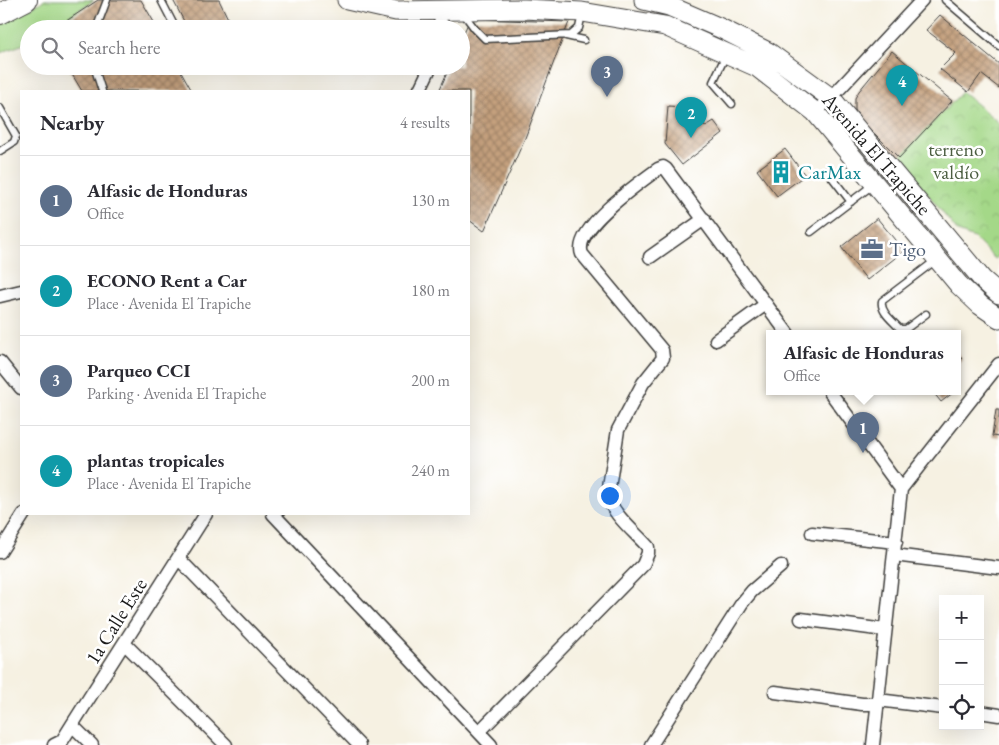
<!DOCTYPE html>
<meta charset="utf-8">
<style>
:root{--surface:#fff;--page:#f7f7f7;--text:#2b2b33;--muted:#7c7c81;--line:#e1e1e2;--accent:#b5179e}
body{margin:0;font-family:"EB Garamond",serif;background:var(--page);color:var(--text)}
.controls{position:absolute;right:15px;bottom:15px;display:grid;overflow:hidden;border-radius:0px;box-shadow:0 5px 20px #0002}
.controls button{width:45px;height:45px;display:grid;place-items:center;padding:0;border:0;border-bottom:1px solid var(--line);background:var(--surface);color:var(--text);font:25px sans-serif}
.you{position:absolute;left:609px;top:495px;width:18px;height:18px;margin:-12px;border:4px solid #fff;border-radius:50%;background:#1a73e8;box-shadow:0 0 0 8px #1a73e833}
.badge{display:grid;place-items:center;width:32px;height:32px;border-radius:50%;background:var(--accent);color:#fff;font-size:16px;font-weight:700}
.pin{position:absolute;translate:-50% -41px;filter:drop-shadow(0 1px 2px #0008)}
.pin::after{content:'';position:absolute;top:26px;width:18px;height:15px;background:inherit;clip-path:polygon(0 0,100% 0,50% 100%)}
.popup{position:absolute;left:766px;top:330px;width:195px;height:65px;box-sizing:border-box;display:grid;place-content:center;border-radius:0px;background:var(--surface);filter:drop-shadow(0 1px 4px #0005);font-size:16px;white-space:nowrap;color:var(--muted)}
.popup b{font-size:19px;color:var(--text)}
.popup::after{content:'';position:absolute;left:50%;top:100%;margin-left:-10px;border:10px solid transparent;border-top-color:var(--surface)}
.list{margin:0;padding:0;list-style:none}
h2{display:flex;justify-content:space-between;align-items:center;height:65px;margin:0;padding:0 20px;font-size:21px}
h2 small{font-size:16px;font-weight:400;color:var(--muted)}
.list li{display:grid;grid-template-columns:32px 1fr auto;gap:15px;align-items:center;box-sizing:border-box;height:90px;padding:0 20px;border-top:1px solid var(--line)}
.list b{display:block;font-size:19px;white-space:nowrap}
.list p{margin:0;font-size:16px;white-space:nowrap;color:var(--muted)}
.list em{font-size:16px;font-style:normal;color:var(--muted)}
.icon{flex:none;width:28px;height:28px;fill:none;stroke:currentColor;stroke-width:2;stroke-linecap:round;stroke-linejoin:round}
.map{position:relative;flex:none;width:999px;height:745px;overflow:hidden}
.search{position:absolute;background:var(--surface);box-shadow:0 5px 20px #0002;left:20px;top:20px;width:450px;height:55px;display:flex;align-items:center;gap:12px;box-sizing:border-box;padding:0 18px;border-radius:28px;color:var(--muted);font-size:19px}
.panel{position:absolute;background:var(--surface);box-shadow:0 5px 20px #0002;left:20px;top:90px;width:450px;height:425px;border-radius:0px}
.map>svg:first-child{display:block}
</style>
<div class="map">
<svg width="999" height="745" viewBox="0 0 999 745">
<defs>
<pattern id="park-crowns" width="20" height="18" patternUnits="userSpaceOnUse" patternTransform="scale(1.25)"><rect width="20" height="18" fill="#a4d888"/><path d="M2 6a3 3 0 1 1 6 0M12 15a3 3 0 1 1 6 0" fill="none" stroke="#8db975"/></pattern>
<pattern id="building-cross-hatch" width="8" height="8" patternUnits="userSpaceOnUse" patternTransform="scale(1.25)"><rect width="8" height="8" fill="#c4a07e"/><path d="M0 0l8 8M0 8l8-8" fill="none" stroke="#9e8266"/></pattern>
</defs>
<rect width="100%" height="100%" fill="#fff"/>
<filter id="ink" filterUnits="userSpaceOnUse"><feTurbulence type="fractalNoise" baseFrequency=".02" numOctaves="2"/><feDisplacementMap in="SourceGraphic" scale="10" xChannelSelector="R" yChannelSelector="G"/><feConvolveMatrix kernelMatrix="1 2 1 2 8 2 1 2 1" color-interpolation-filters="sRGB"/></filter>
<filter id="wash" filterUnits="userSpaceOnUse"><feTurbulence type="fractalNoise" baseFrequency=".0096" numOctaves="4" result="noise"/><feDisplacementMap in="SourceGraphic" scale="20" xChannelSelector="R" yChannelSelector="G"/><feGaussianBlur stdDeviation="1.12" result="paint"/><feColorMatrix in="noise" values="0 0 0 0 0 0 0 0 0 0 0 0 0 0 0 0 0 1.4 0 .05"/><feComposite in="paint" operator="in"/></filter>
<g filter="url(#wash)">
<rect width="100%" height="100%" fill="#f6f1e2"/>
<path fill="#a4d888" stroke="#607a52" d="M45 0H94L51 29H29V42L0 53V24Z"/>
<path fill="url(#park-crowns)" stroke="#607a52" d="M962 92 999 123V256L995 259 974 238 958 232 899 158Z"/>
<g id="blocks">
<path fill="url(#building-cross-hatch)" d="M98 0H141L158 29H54Z
M173 0H219L233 29H188Z
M940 15 999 64V88L981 74 968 92 940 69 956 53 926 30Z
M470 19 569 22 525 138 484 231 469 220V91H439L450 66H461V39Z
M892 51 952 101 899 158 862 121 855 110V98L859 91Z
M67 66H178L192 91H82Z
M668 106 683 107V115L706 126 714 121 723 133 682 165 665 144Z
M785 149 805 175 777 196 757 170Z
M877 218 904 251 867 280 841 247Z
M957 352 962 359 957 364Z
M933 392H954L941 402Z
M996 410H999V437L992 436Z"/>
</g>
</g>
<g filter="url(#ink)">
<use href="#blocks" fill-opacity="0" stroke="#3d3c3a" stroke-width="1"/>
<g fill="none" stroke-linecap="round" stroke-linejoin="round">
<defs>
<path id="lane" d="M161 0 176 29
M945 0 999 46
M463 13 475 29 485 39 571 35 579 28 582 14
M96 29 107 0
M566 36 584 40
M726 55 713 82 732 104
M94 66 102 91
M0 108 16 136 14 142 0 151
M827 171 851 202
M811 232 874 184
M926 314 906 329H900C893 321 880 312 882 301L936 260"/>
<path id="street" d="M440 10 441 29
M419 91 431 66
M815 112 831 98 922 0
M650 257 704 219
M0 296 21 291
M716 340 766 304
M0 362 21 388
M830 392 901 489
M273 514 491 745
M812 533 896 542
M0 552 24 514
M894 555 999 568
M178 558 359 745
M801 619 885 630
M124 643 226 745
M775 692 862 704H877
M878 700 943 708
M980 712 999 715
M72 725 92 745
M479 732 643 565 648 553V547C636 533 610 513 608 494L618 430 643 383 663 358 662 350 582 254C572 230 640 182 658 169L663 167 666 169 788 334
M54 745 62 741 72 725 206 514
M651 745 742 603 752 591 781 566
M873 745 901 489 999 364"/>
<path id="secondary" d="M347 0 396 11 524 9 582 12 665 26 757 67 815 112 959 285 980 305 999 318
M644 0 669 6 720 28 768 52 831 98 982 279 999 294"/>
<path id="primary" d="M0 14 27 0"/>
</defs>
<use href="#lane" stroke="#3d3c3a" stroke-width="9"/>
<use href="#street" stroke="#3d3c3a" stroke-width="15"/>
<use href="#secondary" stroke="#3d3c3a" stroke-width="21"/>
<use href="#primary" stroke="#3d3c3a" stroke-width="22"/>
<use href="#lane" stroke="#fff" stroke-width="6"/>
<use href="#street" stroke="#fff" stroke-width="12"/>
<use href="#secondary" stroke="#fff" stroke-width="19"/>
<use href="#primary" stroke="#fff" stroke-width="20"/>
</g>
</g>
<defs>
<symbol id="building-bare" viewBox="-9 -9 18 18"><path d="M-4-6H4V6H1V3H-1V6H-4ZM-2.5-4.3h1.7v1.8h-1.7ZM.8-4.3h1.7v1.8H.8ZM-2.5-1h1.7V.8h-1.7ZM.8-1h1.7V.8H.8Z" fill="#0f9aa8" stroke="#fff" stroke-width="2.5" paint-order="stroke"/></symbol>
<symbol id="office-bare" viewBox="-9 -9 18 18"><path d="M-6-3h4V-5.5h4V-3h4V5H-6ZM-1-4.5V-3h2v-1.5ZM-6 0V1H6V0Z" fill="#5c6f8a" stroke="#fff" stroke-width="2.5" paint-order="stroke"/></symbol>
</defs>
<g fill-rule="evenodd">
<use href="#building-bare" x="765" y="156" width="32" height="32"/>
<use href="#office-bare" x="856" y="233" width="32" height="32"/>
</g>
<g text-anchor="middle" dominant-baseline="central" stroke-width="5" stroke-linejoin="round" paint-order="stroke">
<g font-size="20" fill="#4c5e42" stroke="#fff">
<text x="956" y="149">terreno<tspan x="956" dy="23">valdío</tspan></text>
</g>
<g font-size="20" fill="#1c1c1c" stroke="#fff">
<text transform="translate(877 154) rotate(49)">Avenida El Trapiche</text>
<text transform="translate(116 621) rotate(-58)">1a Calle Este</text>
</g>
<g font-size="20" fill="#0d838f" stroke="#fff" text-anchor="start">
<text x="798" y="172">CarMax</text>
</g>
<g font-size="20" fill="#4e5e75" stroke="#fff" text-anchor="start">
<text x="889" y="249">Tigo</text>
</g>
</g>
</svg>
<div class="controls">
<button>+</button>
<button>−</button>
<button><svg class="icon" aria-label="locate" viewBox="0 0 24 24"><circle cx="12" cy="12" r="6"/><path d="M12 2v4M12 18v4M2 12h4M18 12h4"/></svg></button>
</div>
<div class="you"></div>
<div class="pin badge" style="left:863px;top:453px;background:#5c6f8a">1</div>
<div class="popup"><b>Alfasic de Honduras</b>Office</div>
<div class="pin badge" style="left:691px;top:138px;background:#0f9aa8">2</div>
<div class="pin badge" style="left:607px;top:97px;background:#5c6f8a">3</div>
<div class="pin badge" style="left:902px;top:106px;background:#0f9aa8">4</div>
<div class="search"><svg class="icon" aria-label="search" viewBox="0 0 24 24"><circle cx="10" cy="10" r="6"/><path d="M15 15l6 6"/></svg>Search here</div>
<section class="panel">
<h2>Nearby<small>4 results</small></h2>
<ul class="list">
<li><span class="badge" style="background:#5c6f8a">1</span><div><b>Alfasic de Honduras</b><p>Office</p></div><em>130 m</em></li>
<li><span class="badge" style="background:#0f9aa8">2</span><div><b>ECONO Rent a Car</b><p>Place · Avenida El Trapiche</p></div><em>180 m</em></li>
<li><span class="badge" style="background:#5c6f8a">3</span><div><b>Parqueo CCI</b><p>Parking · Avenida El Trapiche</p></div><em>200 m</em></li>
<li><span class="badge" style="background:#0f9aa8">4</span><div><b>plantas tropicales</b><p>Place · Avenida El Trapiche</p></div><em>240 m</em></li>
</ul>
</section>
</div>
